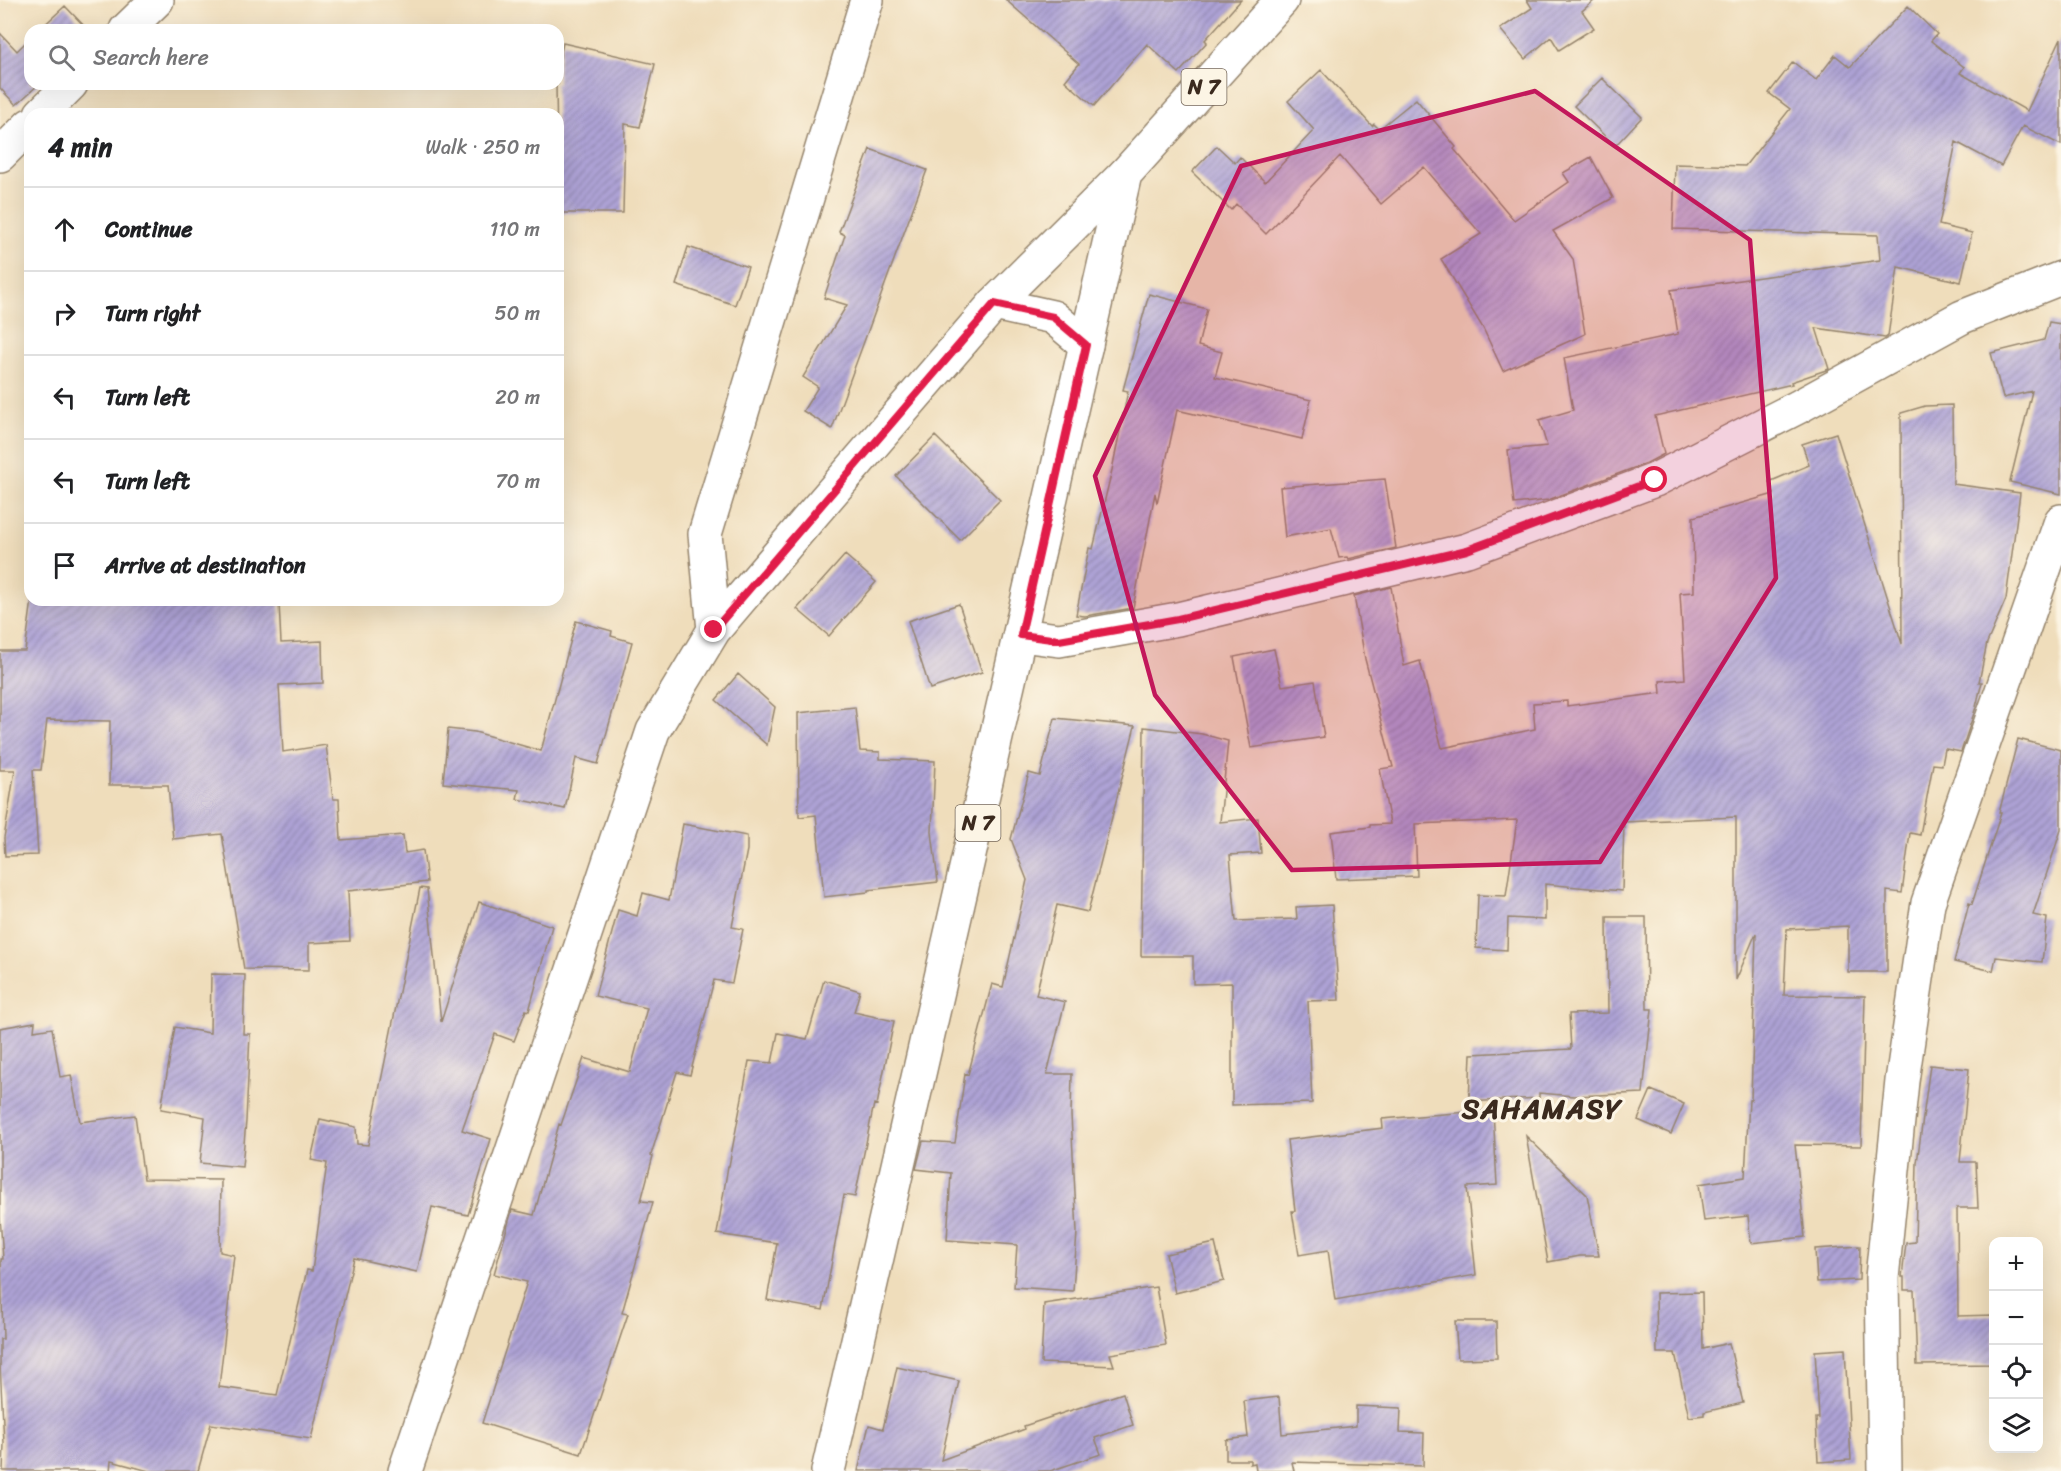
<!DOCTYPE html>
<meta charset="utf-8">
<style>
:root{--surface:#fff;--page:#f2f2f2;--text:#202124;--muted:#757577;--line:#e0e0e0}
body{margin:0;font-family:Sriracha,sans-serif;background:var(--page);color:var(--text)}
.controls{position:absolute;right:18px;bottom:18px;display:grid;overflow:hidden;border-radius:12px;box-shadow:0 6px 24px #0002}
.controls button{width:54px;height:54px;display:grid;place-items:center;padding:0;border:0;border-bottom:2px solid var(--line);background:var(--surface);color:var(--text);font:30px sans-serif}
.stop{position:absolute;width:18px;height:18px;margin:-14px;border:4px solid #e11d48;border-radius:50%;background:#fff}
.stop.end{background:#e11d48;border-color:#fff;box-shadow:0 2px 6px #0008}
.list{margin:0;padding:0;list-style:none}
h2{display:flex;justify-content:space-between;align-items:center;height:78px;margin:0;padding:0 24px;font-size:26px}
h2 small{font-size:20px;font-weight:400;color:var(--muted)}
.list li{display:grid;grid-template-columns:39px 1fr auto;gap:18px;align-items:center;box-sizing:border-box;height:84px;padding:0 24px;border-top:2px solid var(--line)}
.list b{display:block;font-size:22px;white-space:nowrap}
.list em{font-size:20px;font-style:normal;color:var(--muted)}
.icon{flex:none;width:33px;height:33px;fill:none;stroke:currentColor;stroke-width:2;stroke-linecap:round;stroke-linejoin:round}
.map{position:relative;flex:none;width:2061px;height:1471px;overflow:hidden}
.search{position:absolute;background:var(--surface);box-shadow:0 6px 24px #0002;left:24px;top:24px;width:540px;height:66px;display:flex;align-items:center;gap:15px;box-sizing:border-box;padding:0 21px;border-radius:18px;color:var(--muted);font-size:22px}
.panel{position:absolute;background:var(--surface);box-shadow:0 6px 24px #0002;left:24px;top:108px;width:540px;height:498px;border-radius:18px}
.map>svg:first-child{display:block}
</style>
<div class="map">
<svg width="2061" height="1471" viewBox="0 0 2061 1471">
<defs>
<pattern id="building-hatch" width="6" height="6" patternUnits="userSpaceOnUse" patternTransform="scale(1.5)"><rect width="6" height="6" fill="#aea3d6"/><path d="M-1 1l2-2M0 6l6-6M5 7l2-2" fill="none" stroke="#8f85ad"/></pattern>
</defs>
<rect width="100%" height="100%" fill="#fcf5e5"/>
<filter id="ink" filterUnits="userSpaceOnUse"><feTurbulence type="fractalNoise" baseFrequency=".0167" numOctaves="2"/><feDisplacementMap in="SourceGraphic" scale="12" xChannelSelector="R" yChannelSelector="G"/><feConvolveMatrix kernelMatrix="1 2 1 2 8 2 1 2 1" color-interpolation-filters="sRGB"/></filter>
<filter id="wash" filterUnits="userSpaceOnUse"><feTurbulence type="fractalNoise" baseFrequency=".008" numOctaves="4" result="noise"/><feDisplacementMap in="SourceGraphic" scale="24" xChannelSelector="R" yChannelSelector="G"/><feGaussianBlur stdDeviation="1.35" result="paint"/><feColorMatrix in="noise" values="0 0 0 0 0 0 0 0 0 0 0 0 0 0 0 0 0 1.4 0 .05"/><feComposite in="paint" operator="in"/></filter>
<g filter="url(#wash)">
<rect width="100%" height="100%" fill="#efddbb"/>
<g id="blocks">
<path fill="url(#building-hatch)" d="M1006 0H1241L1205 40 1207 42 1179 73 1147 44 1094 106 1065 81 1079 64Z
M1527 0H1595L1582 11 1594 28 1559 50 1551 37 1525 59 1500 29 1532 8Z
M65 6 88 30H39Z
M1908 6 1937 34 1931 41 1964 67 1960 73 2027 111 2061 38V145L2023 126 2001 166 1956 142 1939 225 1972 233 1961 282 1898 267 1888 336 1885 338 1816 328 1829 369 1791 382 1792 384 1655 416 1664 454 1647 463 1548 500 1514 504 1508 450 1547 446 1539 420 1573 410 1564 358 1678 334 1671 290 1880 260 1878 235 1673 229 1675 164 1745 166 1790 109 1769 93 1793 62 1816 80 1835 55 1850 67Z
M0 33 17 51 30 38V84H39L16 105 0 88Z
M563 43 655 64 640 127 625 124 623 213H558L556 84H558V65Z
M1321 70 1372 126 1374 124 1379 129 1416 99 1456 147 1454 149 1514 220 1569 182 1563 173 1591 157 1613 198 1553 231 1573 259 1585 334 1503 371 1483 328 1441 259 1481 234 1424 167 1381 204 1340 156 1266 234 1236 204 1231 210 1192 172 1217 146 1235 163 1240 157 1265 182 1314 130 1288 101Z
M1602 78 1642 117 1615 146 1574 106Z
M870 149 927 170 832 429 803 411 818 387 803 377 847 305 824 298 845 235 839 232Z
M688 247 748 267 735 305 676 285Z
M1149 294 1207 309 1198 346 1222 352 1215 377 1311 400 1302 439 1177 410 1157 503 1155 493 1133 608 1085 616 1076 615 1089 548 1093 549 1112 470 1128 391 1123 390Z
M2049 322 2061 324V494L2010 482 2032 391 2003 398 1991 353 2044 340Z
M1952 405 1953 484 2020 493 2006 599 1987 643 1979 682H1982L1976 707 1961 752 1945 749 1942 765 1933 764 1920 835 1910 833 1902 893 1887 891V972H1848V926L1787 929 1784 995 1865 996 1861 1146 1795 1145 1805 1237 1751 1243 1748 1216 1704 1221 1699 1184 1745 1177 1749 1100H1751L1756 933 1736 980V817L1624 822 1622 891 1545 884V920L1508 918 1507 950 1476 948 1478 895 1506 896 1517 820 1415 824 1417 876 1336 879 1331 832 1370 827V825L1390 824 1380 769 1393 767 1365 659 1354 596 1391 587 1404 666 1420 661 1442 748 1535 729 1533 703 1567 701V706L1661 693 1660 681 1685 679 1680 593 1694 592 1693 517 1774 494 1769 482 1809 465 1802 444 1836 433 1902 644 1901 413 1925 406Z
M935 436 1000 500 960 540 896 476Z
M1385 479 1396 548 1348 559 1347 557 1339 558 1331 528 1285 537 1280 487Z
M845 555 876 582 829 636 797 609Z
M32 600H249L250 605 279 603 281 643 322 641 323 683 279 685 283 752 326 745 333 799H339L341 840 403 835 405 853 423 850 427 882 348 891 350 941 309 943V970L244 969 222 834 173 839 168 785H109L110 721 47 720 41 770H33L38 855 5 856 4 838 15 770H0V651H25Z
M959 604 982 672 930 689 908 621Z
M576 621 612 631 611 636 632 642 598 764 576 758 565 809 517 799 519 790 443 783 448 729 475 732 541 751Z
M1274 649 1282 686 1315 681 1324 737 1251 748 1234 657Z
M738 674 775 707 767 745 716 700Z
M855 707 860 751 880 752V759L935 761 932 832 938 882 868 890V892L824 897 816 815 799 817 798 713Z
M1055 718 1135 726 1088 912 1057 905 1036 995 1065 1002 1047 1074H1072L1071 1115 1077 1232 1073 1291 1014 1287 1017 1245 947 1240 951 1173 916 1169 923 1141 955 1143 965 1074 968 1075 992 984 1003 987 1027 880 1011 839 1029 773 1040 776Z
M1144 727 1202 734 1228 741 1220 822 1258 818 1261 853 1230 855 1236 921 1297 919 1296 907 1332 905 1339 1000 1308 1001 1312 1103 1232 1105V983L1193 984V956H1141Z
M2018 739 2061 750V830L2033 915 2047 918 2042 962 1996 957 1993 971 1954 962 1969 903 1972 904 2001 813H1999Z
M683 824 747 836V850L732 927 743 929 732 983 714 980 690 1075 677 1072 651 1155 653 1156 641 1201 653 1202 622 1313 628 1314 581 1454 482 1423 527 1282 494 1274 512 1210 534 1215 559 1124 561 1125 584 1058 630 1072 647 1008 595 996 618 910 637 916 643 893 669 900Z
M420 888 427 889 441 1022 479 902 552 926 529 1011 526 1010 514 1041 495 1034 462 1130 491 1139 468 1215 432 1207 417 1272 354 1258 311 1439 211 1424 198 1471H149L111 1461 110 1471H3L4 1443 0 1365V1339H3L1 1259H3L0 1217V1028L35 1022 34 1031 52 1028 60 1077 71 1075 80 1122 135 1115 144 1179 221 1180 220 1252 234 1255 219 1387 277 1395 307 1270 312 1271 327 1163 311 1160 320 1119 356 1127 357 1144 368 1145Z
M1607 917H1646L1647 1009H1652L1643 1093 1574 1096 1539 1093V1098L1469 1102 1471 1054 1571 1049 1569 1014 1608 1013Z
M211 974 245 975 243 1034H250L246 1121 242 1167 200 1163 205 1117 161 1109 175 1027 210 1033Z
M824 980 860 991 854 1012 894 1021 877 1105 874 1104 855 1197 844 1195 823 1310 767 1300 777 1243 717 1234 728 1166H729L749 1061 772 1063 778 1033 807 1039Z
M1930 1065 1969 1069 1960 1162H1976L1978 1208H1957L1958 1316 1994 1315V1364L1917 1365 1914 1290H1904V1277H1902L1906 1243 1915 1242 1917 1163Z
M1651 1090 1684 1104 1671 1134 1638 1120Z
M1493 1110 1497 1185 1467 1187 1476 1275 1335 1300 1328 1250 1299 1255 1292 1211H1295L1287 1140 1383 1128 1382 1119Z
M1526 1136 1587 1195 1599 1256H1580L1548 1262Z
M1215 1243 1224 1281 1175 1293 1166 1254Z
M1860 1246 1859 1280 1817 1282 1815 1249Z
M1156 1287 1166 1345 1110 1354 1114 1366 1041 1363 1044 1304Z
M1702 1292 1703 1349 1729 1343 1743 1403 1704 1412V1415L1689 1417 1675 1353H1657L1656 1293Z
M1455 1321H1496L1497 1358 1458 1359Z
M1845 1349 1851 1460 1818 1462 1816 1418H1819L1815 1351Z
M897 1367 959 1381 941 1460 1025 1429 1024 1426 1123 1393 1133 1425 1095 1438 1101 1454 1050 1471H858L869 1425 883 1429Z
M1279 1397 1282 1434 1356 1426V1406L1401 1408 1400 1432 1424 1433 1423 1466 1292 1462 1294 1471H1256L1255 1463 1250 1464V1460H1226V1440L1248 1437 1244 1401Z"/>
</g>
</g>
<g filter="url(#ink)">
<use href="#blocks" fill-opacity="0" stroke="#95846c" stroke-width="1.5"/>
<g fill="none" stroke-linecap="round" stroke-linejoin="round">
<defs>
<path id="minor" d="M126 30 157 0
M41 114 71 84
M0 155 30 125
M1021 635 1059 640 1178 619 1467 550 1655 480 1798 407 1962 317 2061 278
M1885 1471 1882 1278 1902 1081 1928 903 2061 521"/>
<path id="tertiary" d="M994 304 1053 317 1086 345
M714 630 705 534 867 0
M405 1471 653 731 714 630 806 522 994 304 1125 174"/>
<path id="primary" d="M828 1471 1125 174 1282 0"/>
</defs>
<use href="#minor" stroke="#95846c" stroke-width="36"/>
<use href="#tertiary" stroke="#95846c" stroke-width="36"/>
<use href="#primary" stroke="#95846c" stroke-width="36"/>
<use href="#minor" stroke="#fff" stroke-width="33"/>
<use href="#tertiary" stroke="#fff" stroke-width="33"/>
<use href="#primary" stroke="#fff" stroke-width="33"/>
</g>
</g>
<g fill="none" stroke-linecap="round" stroke-linejoin="round" filter="url(#ink)">
<path stroke="#e11d48" stroke-width="8" d="M714 630 994 304 1053 317 1086 345 1021 635 1059 640 1178 619 1467 550 1655 480"/>
</g>
<path fill="#c2185b" fill-opacity="0.2" stroke="#c2185b" stroke-width="4.5" stroke-linejoin="round" d="M1535 91 1750 240 1776 578 1600 862 1292 870 1155 695 1095 476 1241 166Z"/>
<g text-anchor="middle" dominant-baseline="central" stroke-width="6" stroke-linejoin="round" paint-order="stroke">
<g fill="#fcf5e5" stroke="#75675a" stroke-width="1.5">
<rect x="1181.5" y="69" width="45" height="36" rx="4.5"/>
<rect x="955.5" y="805" width="45" height="36" rx="4.5"/>
</g>
<g font-size="21" font-weight="bold" fill="#3b2a1e">
<text x="1204" y="87">N 7</text>
<text x="978" y="823">N 7</text>
</g>
<g font-size="28" font-weight="bold" letter-spacing="1.5" fill="#3b2a1e" stroke="#fcf5e5">
<text x="1542" y="1108">SAHAMASY</text>
</g>
</g>
</svg>
<div class="controls">
<button>+</button>
<button>−</button>
<button><svg class="icon" aria-label="locate" viewBox="0 0 24 24"><circle cx="12" cy="12" r="6"/><path d="M12 2v4M12 18v4M2 12h4M18 12h4"/></svg></button>
<button><svg class="icon" aria-label="layers" viewBox="0 0 24 24"><path d="M12 4l9 5-9 5-9-5zM3 14l9 5 9-5"/></svg></button>
</div>
<div class="stop" style="left:1655px;top:480px"></div>
<div class="stop end" style="left:714px;top:630px"></div>
<div class="search"><svg class="icon" aria-label="search" viewBox="0 0 24 24"><circle cx="10" cy="10" r="6"/><path d="M15 15l6 6"/></svg>Search here</div>
<section class="panel">
<h2>4 min<small>Walk · 250 m</small></h2>
<ul class="list">
<li><svg class="icon" aria-label="ahead" viewBox="0 0 24 24"><path d="M12 20V5M6 11l6-6 6 6"/></svg><div><b>Continue</b></div><em>110 m</em></li>
<li><svg class="icon" aria-label="right" viewBox="0 0 24 24"><path d="M7 20v-9h11M14 6l5 5-5 5"/></svg><div><b>Turn right</b></div><em>50 m</em></li>
<li><svg class="icon" aria-label="left" viewBox="0 0 24 24"><path d="M17 20v-9H6M10 6l-5 5 5 5"/></svg><div><b>Turn left</b></div><em>20 m</em></li>
<li><svg class="icon" aria-label="left" viewBox="0 0 24 24"><path d="M17 20v-9H6M10 6l-5 5 5 5"/></svg><div><b>Turn left</b></div><em>70 m</em></li>
<li><svg class="icon" aria-label="arrive" viewBox="0 0 24 24"><path d="M6 21V4h12l-3 4 3 4H6"/></svg><div><b>Arrive at destination</b></div></li>
</ul>
</section>
</div>
